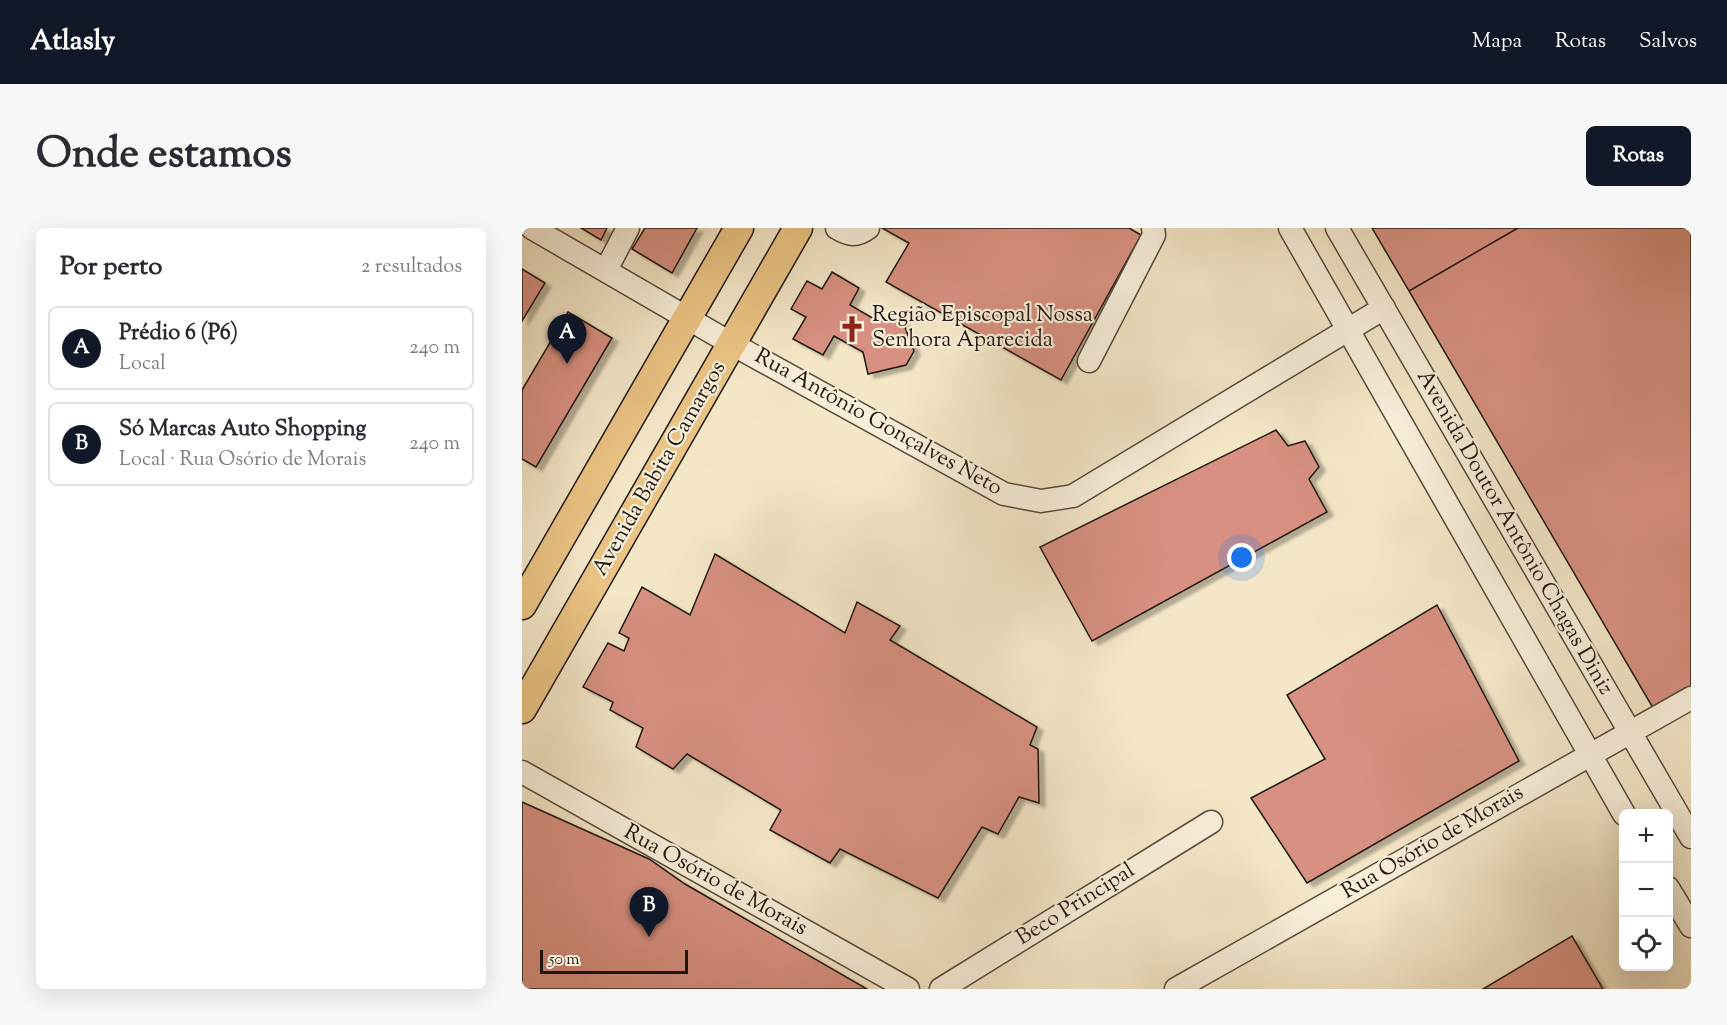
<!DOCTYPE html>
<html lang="pt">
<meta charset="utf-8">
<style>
:root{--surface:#fff;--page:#f7f7f7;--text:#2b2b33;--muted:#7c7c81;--line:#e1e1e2;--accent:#111827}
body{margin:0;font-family:"Sorts Mill Goudy",serif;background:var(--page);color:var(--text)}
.controls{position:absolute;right:18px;bottom:18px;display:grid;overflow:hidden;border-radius:9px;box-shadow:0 6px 24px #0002}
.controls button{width:54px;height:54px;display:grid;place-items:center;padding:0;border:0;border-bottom:2px solid var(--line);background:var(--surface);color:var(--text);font:30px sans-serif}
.scale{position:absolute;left:18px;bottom:15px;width:148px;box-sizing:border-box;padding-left:6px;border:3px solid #21170d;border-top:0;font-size:16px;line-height:21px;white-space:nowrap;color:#21170d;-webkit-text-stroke:4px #f8efdb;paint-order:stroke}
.you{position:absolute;left:720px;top:330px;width:21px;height:21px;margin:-15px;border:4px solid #fff;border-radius:50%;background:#1a73e8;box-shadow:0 0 0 9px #1a73e833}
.badge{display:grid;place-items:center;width:39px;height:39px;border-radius:50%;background:var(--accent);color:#fff;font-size:20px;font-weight:700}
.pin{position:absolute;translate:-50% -50px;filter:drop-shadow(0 2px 3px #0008)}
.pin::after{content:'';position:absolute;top:32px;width:21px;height:18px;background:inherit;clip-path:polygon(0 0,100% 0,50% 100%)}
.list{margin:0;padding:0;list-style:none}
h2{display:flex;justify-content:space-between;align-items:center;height:78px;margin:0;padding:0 24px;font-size:26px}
h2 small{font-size:20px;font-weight:400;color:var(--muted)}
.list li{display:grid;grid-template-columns:39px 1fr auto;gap:18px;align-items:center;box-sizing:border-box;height:84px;margin:0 12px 12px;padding:0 12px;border:2px solid var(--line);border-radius:9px}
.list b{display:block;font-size:22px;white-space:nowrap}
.list p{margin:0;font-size:20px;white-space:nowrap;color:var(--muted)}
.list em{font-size:20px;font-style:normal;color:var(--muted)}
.icon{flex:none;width:33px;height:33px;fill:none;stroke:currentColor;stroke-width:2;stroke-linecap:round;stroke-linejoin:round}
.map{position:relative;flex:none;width:1169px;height:761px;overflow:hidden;border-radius:9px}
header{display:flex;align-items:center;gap:36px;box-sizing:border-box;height:84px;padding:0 30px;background:var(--accent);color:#fff}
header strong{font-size:28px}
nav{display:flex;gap:33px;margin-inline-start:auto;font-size:21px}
.intro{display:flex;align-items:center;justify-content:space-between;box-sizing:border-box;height:144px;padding:0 36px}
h1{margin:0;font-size:42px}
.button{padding:15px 27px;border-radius:9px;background:var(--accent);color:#fff;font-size:21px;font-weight:700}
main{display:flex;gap:36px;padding:0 36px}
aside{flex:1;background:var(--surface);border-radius:9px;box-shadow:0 6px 24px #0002}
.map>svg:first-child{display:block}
</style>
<header>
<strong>Atlasly</strong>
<nav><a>Mapa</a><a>Rotas</a><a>Salvos</a></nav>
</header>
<div class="intro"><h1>Onde estamos</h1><a class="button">Rotas</a></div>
<main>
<aside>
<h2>Por perto<small>2 resultados</small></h2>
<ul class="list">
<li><span class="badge">A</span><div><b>Prédio 6 (P6)</b><p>Local</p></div><em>240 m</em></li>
<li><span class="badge">B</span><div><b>Só Marcas Auto Shopping</b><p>Local · Rua Osório de Morais</p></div><em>240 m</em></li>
</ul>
</aside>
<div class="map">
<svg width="1169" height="761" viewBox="0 0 1169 761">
<defs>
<filter id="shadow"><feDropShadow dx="6" dy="4" stdDeviation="1.5" flood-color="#0004"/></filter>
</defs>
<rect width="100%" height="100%" fill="#f4e7c8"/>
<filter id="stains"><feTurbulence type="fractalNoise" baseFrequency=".00333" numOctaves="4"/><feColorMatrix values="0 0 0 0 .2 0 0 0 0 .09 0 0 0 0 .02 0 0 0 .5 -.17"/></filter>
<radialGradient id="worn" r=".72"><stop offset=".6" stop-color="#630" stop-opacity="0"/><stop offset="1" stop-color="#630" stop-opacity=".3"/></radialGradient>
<path fill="#d79081" stroke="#21170d" stroke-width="1.5" filter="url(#shadow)" d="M59 0H85L79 12Z
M123 0H175L150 45 110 21Z
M360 0H607L619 7 539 152 364 54 387 15Z
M850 0H996L887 63Z
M996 0H1169V459L1131 480 887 63Z
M0 41 23 55 0 93Z
M310 44 337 60 328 77 357 94 378 86 392 123 384 137 346 146 341 124 312 108 301 127 271 111 284 89 269 81 285 53 300 61Z
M46 84 90 110 14 239 0 231V162Z
M754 202 766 218 783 213 797 239 787 251 805 284 570 413 518 319Z
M193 326 323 405 335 374 378 398 368 412 515 499 508 517 516 521 517 575 497 569 476 606 460 599 416 670 318 621 308 635 248 602 259 582 165 526 151 541 114 519 121 500 88 482 91 474 61 459 86 415 102 423 107 410 97 405 120 359 168 387Z
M915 377 997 533 785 655 729 570 803 531 765 467Z
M0 574 127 631 163 656 345 761H0Z
M1050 708 1081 761H961Z"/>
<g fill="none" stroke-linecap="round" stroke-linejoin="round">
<defs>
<path id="minor" d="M10 0 210 116 482 266 519 273 551 268 862 80
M315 0C327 7 334 9 346 0
M768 0 1102 586
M815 0 1169 609
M84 42 106 0
M567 133 632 7 631 0
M0 544 386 761
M1146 660 1169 698
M419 761 689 594
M654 761 1169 470"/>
<path id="major" d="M0 377 217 0
M0 481 276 0"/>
</defs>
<use href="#minor" stroke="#564b3c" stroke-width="25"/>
<use href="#major" stroke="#21170d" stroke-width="31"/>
<use href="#minor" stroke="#f8efdb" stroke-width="22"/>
<use href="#major" stroke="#eac484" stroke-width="28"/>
</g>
<defs>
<symbol id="church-bare" viewBox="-9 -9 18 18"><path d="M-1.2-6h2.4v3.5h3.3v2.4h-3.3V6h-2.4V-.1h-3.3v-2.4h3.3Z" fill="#8f2418" stroke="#f8efdb" stroke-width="2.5" paint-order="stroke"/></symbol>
</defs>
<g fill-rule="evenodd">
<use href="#church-bare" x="311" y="82" width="38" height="38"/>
</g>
<g text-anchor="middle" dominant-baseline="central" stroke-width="4.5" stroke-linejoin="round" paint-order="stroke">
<g font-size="22" fill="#21170d" stroke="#f8efdb" text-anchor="start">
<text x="350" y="88">Região Episcopal Nossa<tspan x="350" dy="25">Senhora Aparecida</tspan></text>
</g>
<g font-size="22" fill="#21170d" stroke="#f8efdb">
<text transform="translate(356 195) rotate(29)">Rua Antônio Gonçalves Neto</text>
<text transform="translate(138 241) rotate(-60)">Avenida Babita Camargos</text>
<text transform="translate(992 305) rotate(60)">Avenida Doutor Antônio Chagas Diniz</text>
<text transform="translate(911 615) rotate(-30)">Rua Osório de Morais</text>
<text transform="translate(193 653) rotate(29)">Rua Osório de Morais</text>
<text transform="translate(554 677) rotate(-32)">Beco Principal</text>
</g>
</g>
<rect width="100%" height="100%" filter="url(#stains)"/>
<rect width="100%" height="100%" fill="url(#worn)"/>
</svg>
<div class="controls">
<button>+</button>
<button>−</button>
<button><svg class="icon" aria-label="locate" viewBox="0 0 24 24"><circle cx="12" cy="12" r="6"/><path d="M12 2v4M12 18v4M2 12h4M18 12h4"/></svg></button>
</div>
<div class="scale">50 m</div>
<div class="you"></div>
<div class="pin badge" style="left:45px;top:136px">A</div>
<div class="pin badge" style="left:127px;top:709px">B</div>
</div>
</main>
